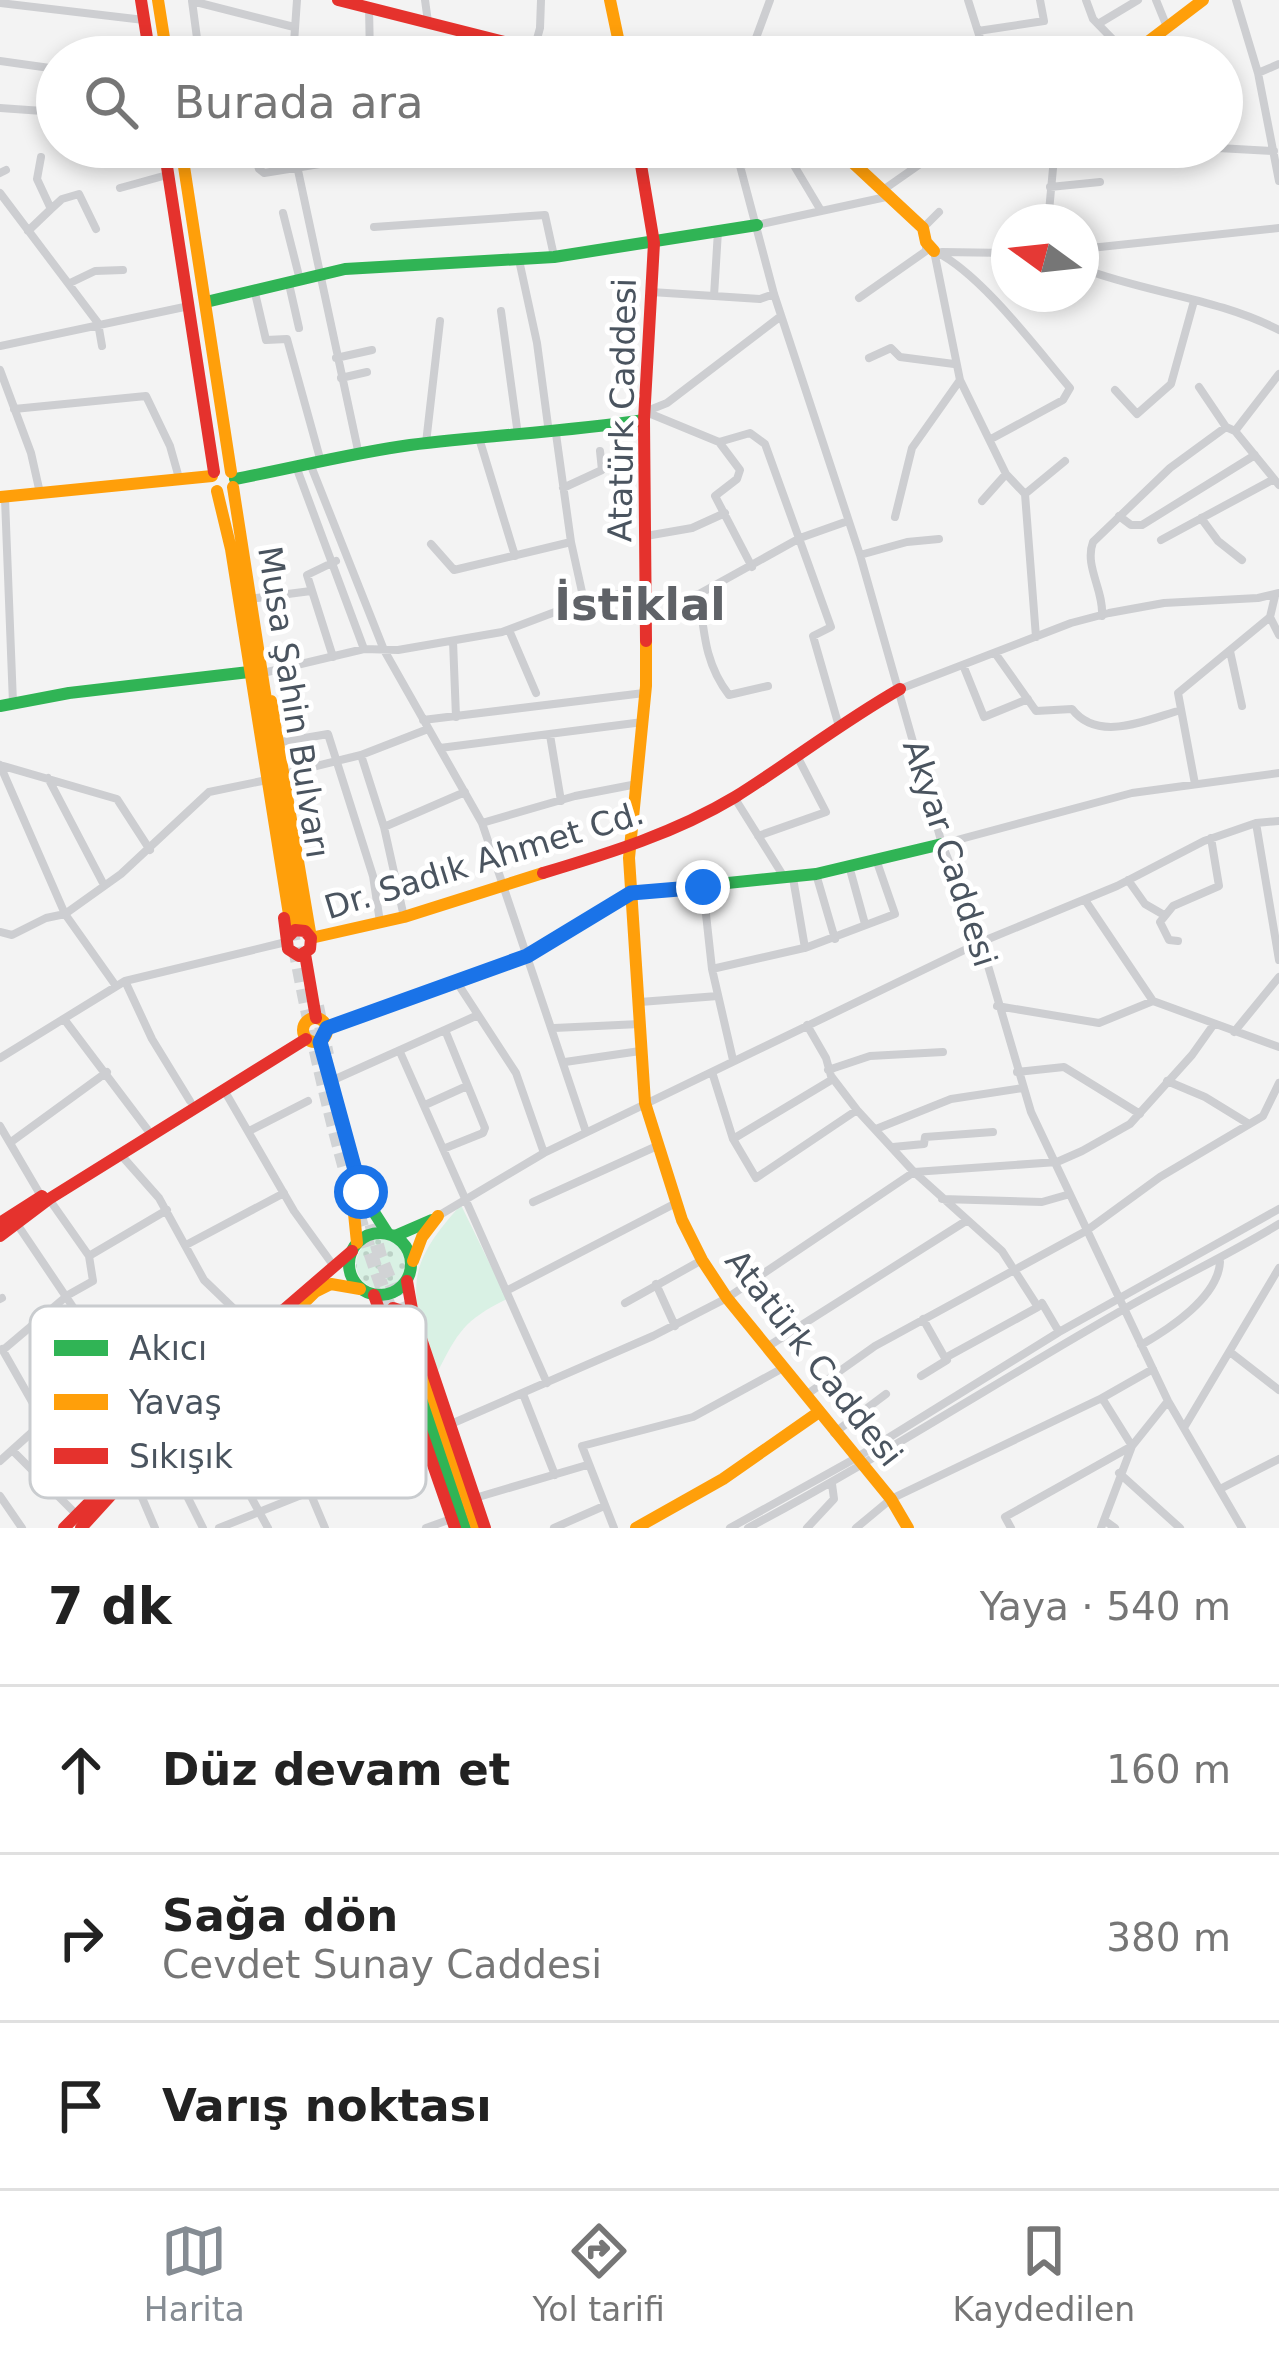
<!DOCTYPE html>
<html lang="tr">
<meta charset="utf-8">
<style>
:root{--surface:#fff;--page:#f6f6f6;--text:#222;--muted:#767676;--line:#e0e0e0;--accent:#858c93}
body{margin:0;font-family:"DejaVu Sans",sans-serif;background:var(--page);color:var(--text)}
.compass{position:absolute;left:991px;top:204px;width:108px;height:108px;border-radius:50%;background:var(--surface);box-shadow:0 6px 18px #0003;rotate:285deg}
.stop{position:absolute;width:36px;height:36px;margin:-27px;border:9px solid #1a73e8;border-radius:50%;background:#fff}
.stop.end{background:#1a73e8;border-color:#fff;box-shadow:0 3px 12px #0008}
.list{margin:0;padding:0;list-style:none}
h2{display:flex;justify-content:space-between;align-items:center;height:156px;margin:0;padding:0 48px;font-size:51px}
h2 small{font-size:39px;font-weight:400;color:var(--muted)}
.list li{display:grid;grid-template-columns:78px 1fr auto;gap:36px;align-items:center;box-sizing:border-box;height:168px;padding:0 48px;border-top:3px solid var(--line)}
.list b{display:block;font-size:45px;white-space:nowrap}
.list p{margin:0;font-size:39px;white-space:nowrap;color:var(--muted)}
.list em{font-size:39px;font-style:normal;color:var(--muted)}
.icon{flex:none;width:66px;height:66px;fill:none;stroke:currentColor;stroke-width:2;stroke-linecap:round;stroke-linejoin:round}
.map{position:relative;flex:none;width:1279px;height:1528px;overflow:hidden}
.search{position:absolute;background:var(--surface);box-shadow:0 6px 18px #0003;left:36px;right:36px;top:36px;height:132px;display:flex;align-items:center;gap:30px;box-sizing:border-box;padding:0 42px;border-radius:66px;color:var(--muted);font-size:45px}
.sheet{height:660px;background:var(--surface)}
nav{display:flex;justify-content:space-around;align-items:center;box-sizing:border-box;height:168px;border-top:3px solid var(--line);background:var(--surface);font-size:33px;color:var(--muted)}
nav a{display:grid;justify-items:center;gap:6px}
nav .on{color:var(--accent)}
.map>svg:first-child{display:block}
</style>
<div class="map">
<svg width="1279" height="1528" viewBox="0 0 1279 1528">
<defs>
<pattern id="grass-dots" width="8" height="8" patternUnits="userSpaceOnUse" patternTransform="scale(3)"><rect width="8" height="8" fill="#d9f1e4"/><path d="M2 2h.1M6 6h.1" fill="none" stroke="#bcd1c6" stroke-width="1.8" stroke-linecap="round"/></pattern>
</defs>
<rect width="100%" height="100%" fill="#f3f3f3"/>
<path fill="url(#grass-dots)" d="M356 1264a25 25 0 1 1 50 0a25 25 0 1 1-50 0Z"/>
<path fill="#d9f1e4" d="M461 1205 507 1299C464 1320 458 1332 437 1373 410 1294 401 1270 461 1205Z"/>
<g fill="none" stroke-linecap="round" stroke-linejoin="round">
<path stroke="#d1d3d5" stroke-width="14" stroke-dasharray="14 7" stroke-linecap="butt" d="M291 927C317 1068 349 1207 402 1340
M317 1006 327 1055
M366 1204 380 1256 412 1335"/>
<path stroke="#cdced1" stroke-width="8" d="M425 0 428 22
M968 0 986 57
M1086 0 1093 19 1129 56
M1156 0 1167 27
M1236 0 1258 73 1279 181
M0 3 144 20
M369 7 370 57
M1098 24 1138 0
M978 31 1044 21 1040 0
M883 49 931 40 936 57
M294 51 199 53 192 1 294 27
M293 57 297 0
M532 57 540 28 541 0
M749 57 770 0
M0 61 57 69
M1258 73 1279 64
M0 108 57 112
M240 147 254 153 259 169 264 173 363 157 371 147
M293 147 359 455
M459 147 612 154
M735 147 774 294 860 555 942 844 981 942 1031 1112 1168 1401 1242 1528
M783 147 820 209
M1182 157 1218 148 1274 151
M1053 158 1132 147
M741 165 786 155
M0 173 6 170
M1050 187 1100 182
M120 188 167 175
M883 190 923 162
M0 193 98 323 102 346
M51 209 62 199 79 194 96 229
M283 213 300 280
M1048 222 1055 147
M757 225 886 197
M374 227 545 215 554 256
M923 228 939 212
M28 231 51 209 37 179 41 157
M1081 249 1279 228
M934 251 960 380 1006 474 1025 494 1036 637
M936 252C981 274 1036 348 1070 388L1063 400 991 439
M942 252 1009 253
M519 260 537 343 549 433
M1081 268C1146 293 1217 298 1279 330
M70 283 95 271 123 270
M289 284 299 328
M651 292 714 296 718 231
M255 293 266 340 287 339 321 462
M714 296 760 299 774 294
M859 298 926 251V244
M501 311 518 435
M0 346 189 306
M336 358 372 350
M869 358 891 348 900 357 954 364
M0 370 31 453 40 493
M341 378 367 372
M1199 387 1226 427 1235 431 1279 485
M1115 390 1137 414 1171 384 1194 301
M14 409 146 396 170 446 179 478
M647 411 667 403 781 316
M646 412 719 442 740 470 737 479 715 496 752 567
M1235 431 1279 374
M556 434 571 542 584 601
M479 438 515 556
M719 442 750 433 765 444 831 627 813 636 838 723
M426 443 440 321
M311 466 384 650 482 823 586 1132
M297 469 364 649
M563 488 602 470 600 451
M1025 494 1065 461
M5 499 13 703
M982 501 1006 474
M1119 516 1131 525H1142L1255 455
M895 517 912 448 960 380
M1201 518 1218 541 1242 560
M646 536 692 528 725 513
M1161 540 1274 479
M431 544 454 570 571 542
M860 555 907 542 939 539
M699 594C704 633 705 664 729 695L768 686
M249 599 311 591
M648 603 699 594 800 538 848 521
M1102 616C1104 590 1084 566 1093 542L1170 468 1226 427
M1270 617 1279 635
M509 630 536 693
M453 641 456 717
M1230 651 1242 706
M995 653 1036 711 1072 709C1098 743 1146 720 1181 710
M333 657 307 575 336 561
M963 665 984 717 1028 699
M263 673 364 649 398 650 502 632 584 601 646 589
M900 689 1071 623 1109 613 1164 603 1258 598 1279 593
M423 720 644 693
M550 735 561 801
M281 742 328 734 373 876 380 922
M440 748 643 722
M361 755 384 827 404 917
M0 765 65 914 116 986
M0 765 117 799 150 850
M284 774 361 755 428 729
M48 778 104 885
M1195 784 1178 693 1270 617 1275 596
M734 797 784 877
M482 823 575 796 637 784
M1256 823 1279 960
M384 827 465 792
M758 836 826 812 796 754
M942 844 1132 793 1279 773
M851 873 865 924
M816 874 835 939
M793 878 805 948 895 914 878 865
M1128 880 1145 904 1164 915
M703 887 712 969 733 1060
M1085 900 1153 1001
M0 932 12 935 46 918 65 914 121 874 209 792 262 781
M1178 941 1169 940 1160 922 1173 906 1219 886 1211 838
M712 969 804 948
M125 981 152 1039 190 1101
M458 984 516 1073 544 1153
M640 1002 718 996
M997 1006 1099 1023 1153 1001 1279 1047
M64 1019 147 1129
M807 1025 826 1058 831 1076 857 1110 914 1172 1002 1251 1038 1307 1042 1303 1059 1332
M554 1028 640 1024
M1234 1032 1279 977
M400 1052 547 1383
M0 1058 125 981 286 942
M565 1062 640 1051
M828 1070 870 1056 943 1052
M712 1072 733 1139 756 1178 857 1110
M1017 1072 1064 1067 1140 1114
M331 1081 478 1015
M1167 1081 1205 1097 1249 1124
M224 1090 294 1211 333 1265
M425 1105 467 1086
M0 1126 41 1196
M876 1129 951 1099 1023 1088
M249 1131 308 1101
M733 1139 833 1079
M11 1142 107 1072
M893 1147 924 1144 925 1137 993 1132
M443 1149 483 1133 485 1128 445 1030
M121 1155 159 1198 204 1280 257 1331
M49 1199 89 1256
M942 1199 1042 1202 1070 1194
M533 1202 657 1146
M438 1216 544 1153 981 942 1117 886 1204 841 1256 823 1279 821
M17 1224 110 1362
M186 1245 284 1193
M656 1284 675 1326
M506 1291 676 1203
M0 1299 2 1298
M625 1303 702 1260
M923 1319 945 1358
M32 1326 77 1390
M1141 1345C1169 1329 1218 1297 1220 1262
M767 1347 966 1221
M2 1349 43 1421
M3 1350 68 1295 93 1281 89 1256 167 1210
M1230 1352 1279 1390
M921 1376 947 1360 945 1358 1038 1307
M523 1394 555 1475
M806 1395 875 1346 1086 1231 1160 1177 1263 1116 1279 1083
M191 1416 245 1486 268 1528
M451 1424 653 1336 727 1298 914 1172 1057 1162 1082 1151 1130 1124 1192 1055 1214 1024
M1185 1426 1279 1268
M834 1433 886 1394
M269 1436 296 1496
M161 1444 203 1528
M12 1450 76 1514
M225 1457 269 1436 316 1422
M0 1461 110 1362 162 1324 169 1326 185 1406
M1119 1473 1180 1528
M132 1474 155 1528
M44 1482 113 1411
M1220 1489 1279 1459
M309 1490 325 1528
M0 1496 22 1528
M475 1498 587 1465
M1104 1520 1115 1528
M219 1528 424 1446
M426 1528 451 1519
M554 1528 604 1506
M614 1528 582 1446 693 1417 783 1368
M730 1528 856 1458 1059 1332 1279 1209
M748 1528C874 1461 995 1383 1119 1312 1172 1281 1227 1256 1279 1224
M807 1528 834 1499 832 1484
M856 1528 891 1499 1102 1398 1153 1369
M1011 1528 1005 1517 1132 1446 1102 1398
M1101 1528 1132 1446 1168 1401"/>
<path stroke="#30b455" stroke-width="12" d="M206 302 345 269 554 257 757 225
M235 479C293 468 352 453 410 445 489 435 566 432 644 420
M0 706 69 693 249 672
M327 1028 527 956 631 893 816 874 942 844
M320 1042 361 1192 388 1234
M349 1264a31 31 0 1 1 62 0a31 31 0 1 1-62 0Z
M395 1236 432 1220
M402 1340 465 1528"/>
<path stroke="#ff9f0a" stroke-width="12" d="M158 0 167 57
M610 0 622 57
M1128 57 1203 0
M181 147 231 472
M836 147 923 228 926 242 934 251
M233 487 301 925
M217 491 231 549 291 927
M0 497 212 476
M646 641V686L629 858 645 1103 682 1220 702 1260 727 1298 891 1499 908 1528
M271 701 311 938 404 917 543 873
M303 1030a12 12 0 1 1 24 0a12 12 0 1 1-24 0Z
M351 1184 357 1243
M413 1261 422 1237 438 1216
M412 1335 477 1528
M182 1423 315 1292 331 1284 360 1289
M636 1528 723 1479 819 1412"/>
<path stroke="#e5322d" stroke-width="12" d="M141 0 150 57
M338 0 564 57
M164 147 214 472
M638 147 654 243 644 420 646 641
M543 873C610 853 675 833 735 797 791 762 842 722 900 689
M284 918 288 949 299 956 310 949 311 938 305 931 295 930 287 938
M305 954 316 1018
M0 1223 42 1196
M0 1236 49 1199 306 1039
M407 1281 413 1315 485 1528
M374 1295 455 1528
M383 1321 393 1308 413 1315
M64 1528 258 1332 352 1251
M81 1528 133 1471"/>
</g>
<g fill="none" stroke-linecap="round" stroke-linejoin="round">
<path stroke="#1a73e8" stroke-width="15" d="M361 1192 320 1042 327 1028 527 956 631 893 703 887"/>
</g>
<g text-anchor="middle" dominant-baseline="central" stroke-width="10" stroke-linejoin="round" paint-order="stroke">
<g font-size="33" fill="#4a545f" stroke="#fff">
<text transform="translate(622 410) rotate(-89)">Atatürk Caddesi</text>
<text transform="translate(294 702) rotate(81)">Musa Şahin Bulvarı</text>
<text transform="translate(950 853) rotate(72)">Akyar Caddesi</text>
<text transform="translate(484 860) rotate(-17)">Dr. Sadık Ahmet Cd.</text>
<text transform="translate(814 1358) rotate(52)">Atatürk Caddesi</text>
</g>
<g font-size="45" font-weight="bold" fill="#5f6267" stroke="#fff">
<text x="640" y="604">İstiklal</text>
</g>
</g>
<rect x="30" y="1306" width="396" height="192" rx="18" fill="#fff" stroke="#c9cccf" stroke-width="3"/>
<rect x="54" y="1340" width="54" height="16" fill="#30b455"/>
<rect x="54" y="1394" width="54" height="16" fill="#ff9f0a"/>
<rect x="54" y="1448" width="54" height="16" fill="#e5322d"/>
<g font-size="33" fill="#4a545f">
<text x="129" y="1360">Akıcı</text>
<text x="129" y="1414">Yavaş</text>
<text x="129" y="1468">Sıkışık</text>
</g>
</svg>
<svg class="compass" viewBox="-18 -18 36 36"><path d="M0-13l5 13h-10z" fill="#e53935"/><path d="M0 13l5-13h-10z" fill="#767676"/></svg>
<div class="stop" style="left:361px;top:1192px"></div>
<div class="stop end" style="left:703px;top:887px"></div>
<div class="search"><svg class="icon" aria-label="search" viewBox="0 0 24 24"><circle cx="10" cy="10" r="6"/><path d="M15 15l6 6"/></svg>Burada ara</div>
</div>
<section class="sheet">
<h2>7 dk<small>Yaya · 540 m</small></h2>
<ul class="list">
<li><svg class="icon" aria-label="ahead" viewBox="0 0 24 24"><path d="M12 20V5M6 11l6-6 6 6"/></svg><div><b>Düz devam et</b></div><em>160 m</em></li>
<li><svg class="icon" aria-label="right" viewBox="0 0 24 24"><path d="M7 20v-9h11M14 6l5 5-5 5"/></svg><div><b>Sağa dön</b><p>Cevdet Sunay Caddesi</p></div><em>380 m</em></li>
<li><svg class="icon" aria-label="arrive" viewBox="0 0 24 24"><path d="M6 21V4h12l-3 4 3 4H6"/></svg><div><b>Varış noktası</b></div></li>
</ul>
</section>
<nav>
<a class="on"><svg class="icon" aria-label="map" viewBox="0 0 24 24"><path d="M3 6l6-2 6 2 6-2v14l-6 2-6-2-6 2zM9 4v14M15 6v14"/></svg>Harita</a>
<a><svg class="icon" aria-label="directions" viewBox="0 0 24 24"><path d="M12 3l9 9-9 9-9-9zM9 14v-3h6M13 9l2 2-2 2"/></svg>Yol tarifi</a>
<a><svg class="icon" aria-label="saved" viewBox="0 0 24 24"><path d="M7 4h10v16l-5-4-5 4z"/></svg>Kaydedilen</a>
</nav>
